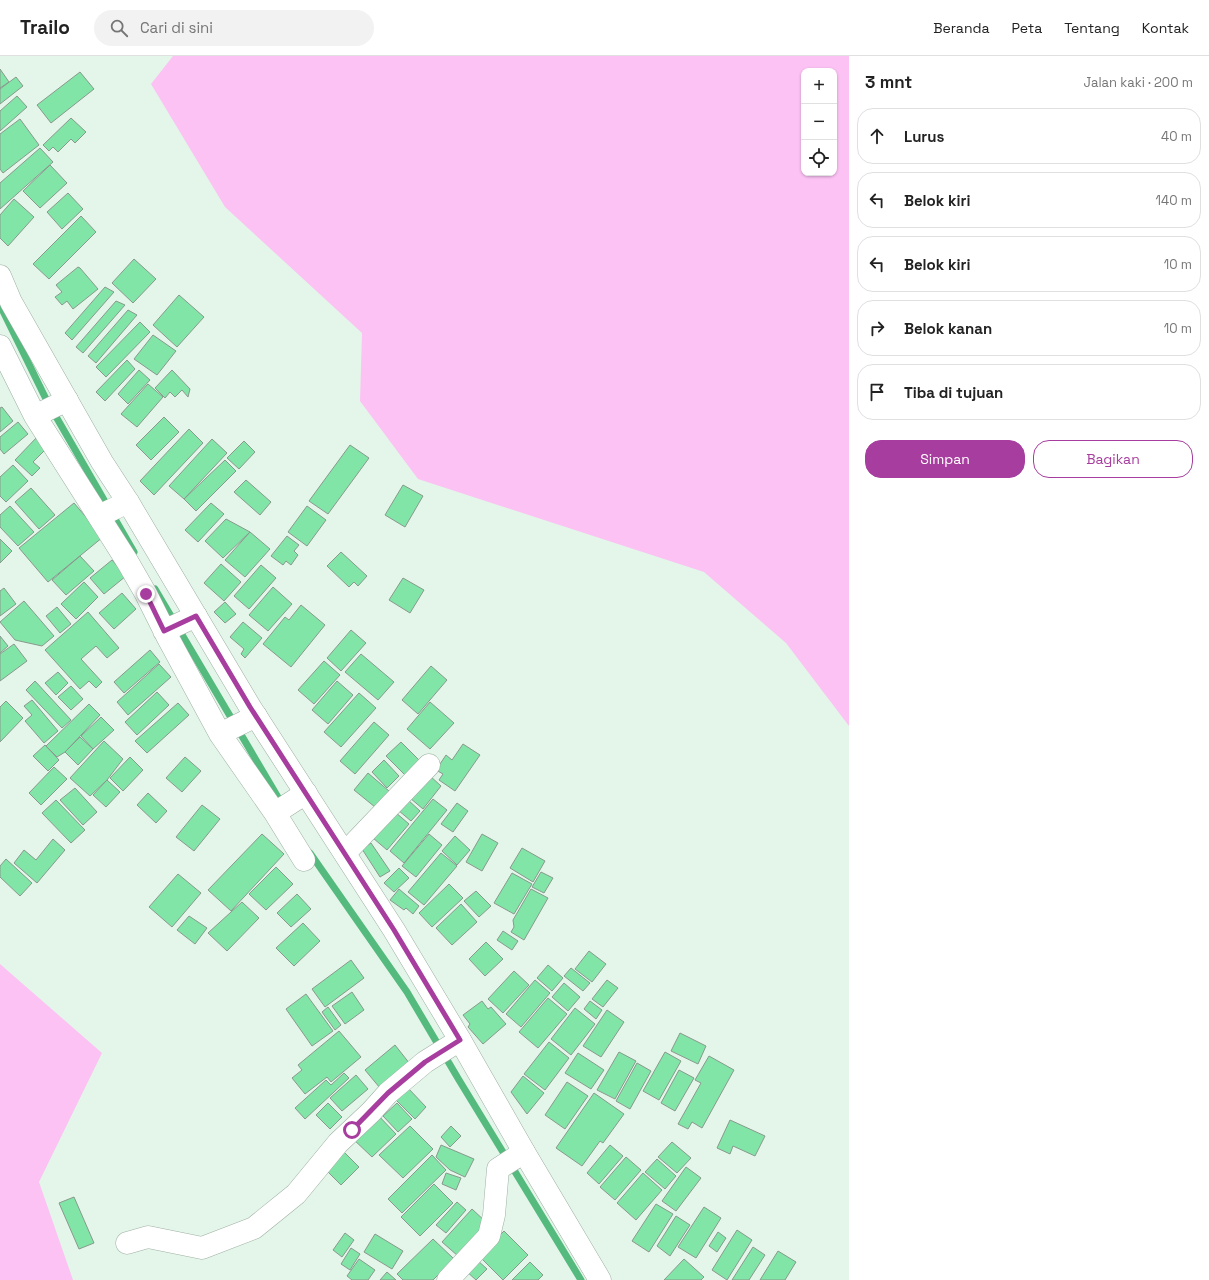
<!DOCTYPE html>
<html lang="id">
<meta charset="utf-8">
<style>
:root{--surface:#fff;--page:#f2f2f2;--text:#222;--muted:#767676;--line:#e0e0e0;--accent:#a73d9e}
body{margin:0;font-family:"Space Grotesk",sans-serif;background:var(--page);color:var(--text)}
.controls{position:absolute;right:12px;top:12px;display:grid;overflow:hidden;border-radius:8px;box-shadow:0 1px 3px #0004}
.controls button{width:36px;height:36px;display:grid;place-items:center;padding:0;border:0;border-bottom:1px solid var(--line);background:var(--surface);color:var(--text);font:20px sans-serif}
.stop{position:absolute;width:12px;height:12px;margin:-9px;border:3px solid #a73d9e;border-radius:50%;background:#fff}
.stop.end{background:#a73d9e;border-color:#fff;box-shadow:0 1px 4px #0008}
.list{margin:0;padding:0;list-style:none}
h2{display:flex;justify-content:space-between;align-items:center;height:52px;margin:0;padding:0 16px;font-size:17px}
h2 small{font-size:13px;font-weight:400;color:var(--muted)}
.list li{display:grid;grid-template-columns:26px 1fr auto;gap:12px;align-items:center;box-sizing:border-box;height:56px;margin:0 8px 8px;padding:0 8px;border:1px solid var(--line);border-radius:16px}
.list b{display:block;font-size:15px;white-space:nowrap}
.list em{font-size:13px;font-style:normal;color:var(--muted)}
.actions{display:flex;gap:8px;padding:12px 16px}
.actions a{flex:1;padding:9px 0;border:1px solid var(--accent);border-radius:16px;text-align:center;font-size:14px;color:var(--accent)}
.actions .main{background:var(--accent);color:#fff}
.icon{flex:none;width:22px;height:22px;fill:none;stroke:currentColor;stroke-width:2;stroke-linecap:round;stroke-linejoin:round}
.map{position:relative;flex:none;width:849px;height:1224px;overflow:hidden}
header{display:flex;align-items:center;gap:24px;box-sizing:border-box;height:56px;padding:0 20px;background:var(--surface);border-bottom:1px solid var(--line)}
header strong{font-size:19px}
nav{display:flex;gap:22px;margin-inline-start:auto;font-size:14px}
.search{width:280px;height:36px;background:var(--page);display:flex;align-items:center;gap:10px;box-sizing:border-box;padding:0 14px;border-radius:22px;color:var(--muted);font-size:15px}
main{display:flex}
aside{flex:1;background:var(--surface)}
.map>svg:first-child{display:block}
</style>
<header>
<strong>Trailo</strong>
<div class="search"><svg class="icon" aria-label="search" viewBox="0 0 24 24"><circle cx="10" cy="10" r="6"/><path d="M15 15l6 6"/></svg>Cari di sini</div>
<nav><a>Beranda</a><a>Peta</a><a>Tentang</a><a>Kontak</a></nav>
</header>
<main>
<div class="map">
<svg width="849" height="1224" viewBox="0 0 849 1224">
<rect width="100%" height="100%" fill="#e4f6e9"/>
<path fill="#fbc2f3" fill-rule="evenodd" d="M173 0H849V670L786 587 704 516 418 423 360 345 362 277 225 151 151 28ZM804 15H834V117H804Z
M0 908 102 997 39 1126 73 1224H0Z"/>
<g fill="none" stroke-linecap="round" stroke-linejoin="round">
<path stroke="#55ba7e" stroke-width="7" d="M0 249 47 345 134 496
M155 533 282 748
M310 797 407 936 459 1024 581 1224"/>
</g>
<path fill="#81e5a7" stroke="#88998d" d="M0 13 9 26 0 32Z
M80 16 94 33 51 67 37 49Z
M16 21 23 30 0 48V33Z
M17 40 27 51 0 75V55Z
M71 62 86 76 75 87 71 83 58 96 53 91 49 95 43 89Z
M20 63 39 89 3 117 0 113V78Z
M40 92 53 106 0 153V127Z
M50 109 67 127 40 152 23 135Z
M68 137 83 153 62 173 47 156Z
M14 143 34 161 8 190 0 182V159Z
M81 160 96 176 49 223 33 208Z
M134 203 156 223 133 247 112 227Z
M78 211 80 212 98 233 73 253 67 245 62 249 55 241 62 236 56 229Z
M105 231 114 236 72 284 65 277Z
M179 239 204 261 177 291 153 269Z
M116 245 125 249 83 297 76 291Z
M128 254 137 259 96 307 88 300Z
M140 266 150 276 106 321 96 311Z
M153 279 176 295 157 319 134 303Z
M127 304 135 313 105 345 96 336Z
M139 314 150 324 128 348 118 338Z
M172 314 190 333 188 341 182 334 175 341 170 336 165 342 155 332Z
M148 328 163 341 137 371 121 358Z
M2 351 13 365 0 376V352Z
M164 361 179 376 151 404 136 389Z
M18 366 28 378 4 398 0 393V381Z
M189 373 203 387 154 439 140 425Z
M39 379 50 389 33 406 40 412 32 420 15 404Z
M212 383 227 397 184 443 169 430Z
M244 385 255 396 239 413 227 402Z
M350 389 369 402 328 458 309 445Z
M225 404 236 415 196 455 184 443Z
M13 409 28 425 6 446 0 440V421Z
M246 424 271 446 260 459 234 436Z
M403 429 423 440 405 471 385 459Z
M31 432 55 459 39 473 15 446Z
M74 447 103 481 48 526 19 492Z
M211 447 224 458 198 486 185 474Z
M10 450 34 476 18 490 0 471V459Z
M307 450 326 464 307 490 288 476Z
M226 463 250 476 223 502 205 485Z
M250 476 270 493 245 521 225 504Z
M287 480 299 489 294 495 298 499 291 509 286 505 283 509 271 500Z
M0 483 12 495 0 507Z
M341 496 367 520 358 530 354 526 349 531 327 510Z
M80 500 94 515 66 539 52 524Z
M112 504 126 520 104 538 90 522Z
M221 508 241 526 224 545 204 527Z
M261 509 276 522 249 553 234 540Z
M403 522 424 534 410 557 389 544Z
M84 526 98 541 76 563 61 548Z
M273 531 292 548 268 575 249 559Z
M4 532 16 548 0 560V535Z
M122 537 136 553 114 573 99 557Z
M24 545 54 580 42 590 15 584 0 566Z
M225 546 236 558 225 567 214 556Z
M301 549 325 569 291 611 263 588 285 561 289 564Z
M57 551 71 568 60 577 46 560Z
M88 556 119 592 107 602 96 590 81 603 102 626 96 632 89 625 80 633 45 594Z
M243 566 262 582 245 602 241 598 244 593 230 581Z
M351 574 366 587 341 615 327 602Z
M0 580 8 590 0 597Z
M14 588 27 605 0 625V598Z
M150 594 160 606 124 637 114 626Z
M361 598 394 626 378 644 345 616Z
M324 605 340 619 314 648 298 634Z
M159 608 171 621 128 659 117 646Z
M431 610 447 624 418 658 402 644Z
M58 616 68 627 56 639 45 627Z
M35 625 71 664 62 672 26 634Z
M337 625 353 639 328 668 312 654Z
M71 630 83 643 71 654 58 641Z
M157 636 169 649 137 679 125 666Z
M359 637 376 652 341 691 324 676Z
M32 644 58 675 44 687 25 665 32 659 24 650Z
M6 645 23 662 0 686V651Z
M430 646 454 667 430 693 407 673Z
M178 647 189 659 147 697 135 685Z
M89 648 100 659 65 696 57 701 46 690Z
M101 661 114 674 93 693 81 680Z
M374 666 389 679 355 718 340 705Z
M80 681 93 693 78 709 65 696Z
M104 685 123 703 107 724 90 740 70 722Z
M401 686 419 704 405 719 386 700Z
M463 688 480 699 455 735 439 724 443 718 436 714 446 699 452 704Z
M45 689 59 704 48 715 33 700Z
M130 701 143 714 123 735 110 722Z
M185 701 201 715 182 736 166 722Z
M384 704 399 720 387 732 372 716Z
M54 711 67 723 41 749 29 737Z
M368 717 389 735 375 751 354 734Z
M429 719 441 730 423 753 410 742Z
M107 724 120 736 106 751 93 739Z
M75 732 97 756 83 769 60 744Z
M148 737 167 755 156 767 137 749Z
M407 743 420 755 411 765 398 754Z
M433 743 447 754 404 807 390 795Z
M56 744 85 774 71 787 42 757Z
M457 747 468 755 453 776 441 768Z
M202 749 220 763 194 795 176 781Z
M395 756 409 768 387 794 373 782Z
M262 778 284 798 231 855 208 834Z
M429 778 442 789 416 821 402 810Z
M482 778 498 787 482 815 466 806Z
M455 780 470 794 457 809 442 795Z
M53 783 65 794 37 827 14 807 24 794 36 804Z
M371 787 390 815 380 821 362 793Z
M522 792 545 805 533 826 510 812Z
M441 797 457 810 424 849 408 836Z
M6 803 32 827 20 840 0 821V810Z
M276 811 293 828 266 854 249 838Z
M399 812 409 822 394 836 384 827Z
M541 816 553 822 544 837 532 831Z
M512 817 532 828 514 858 494 847Z
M178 818 201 837 172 871 149 851Z
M449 828 463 842 432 871 419 857Z
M399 833 419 850 413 858 406 852 404 854 390 844Z
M531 833 548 842 524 884 511 876 514 871 513 864Z
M476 835 491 850 479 861 464 845Z
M297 838 311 853 291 871 277 857Z
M242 846 259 862 227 895 208 877Z
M461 848 477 866 452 889 436 872Z
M189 860 207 872 195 888 177 874Z
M303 867 320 885 294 910 276 892Z
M503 875 518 885 512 894 497 884Z
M486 886 503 903 485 920 469 903Z
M589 895 606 908 592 926 575 913Z
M351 904 364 922 325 951 312 933Z
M548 909 563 922 552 935 537 922Z
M571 912 590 927 583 935 564 920Z
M514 915 529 929 503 957 488 943Z
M535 924 550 937 521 971 506 958Z
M607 924 618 932 603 951 592 943Z
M564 927 580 941 568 955 552 941Z
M352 936 364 954 345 968 332 950Z
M306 938 333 975 312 990 286 953Z
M548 942 567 958 538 992 519 976Z
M482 945 488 953 491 951 506 968 483 988 468 971 470 968 463 959Z
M590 945 602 954 596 963 584 953Z
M328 951 341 969 335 974 322 956Z
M575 952 595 968 571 999 551 983Z
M607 954 624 966 601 1001 583 990Z
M339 975 361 1001 331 1026 327 1021 305 1038 292 1022 302 1014 298 1009Z
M680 977 706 990 698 1008 671 995Z
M549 986 569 1002 545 1034 524 1018Z
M395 989 410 1008 380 1032 365 1014Z
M619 996 636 1005 615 1043 597 1034Z
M665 996 681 1005 659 1044 643 1035Z
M578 997 604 1014 591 1033 565 1017Z
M709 1000 734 1014 702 1072 692 1066 688 1073 678 1068 701 1027 695 1024Z
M637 1007 651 1015 630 1053 616 1045Z
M679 1014 694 1022 675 1055 661 1047Z
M344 1017 349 1022 305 1063 295 1052 326 1024 331 1029Z
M356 1019 368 1033 342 1055 330 1042Z
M523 1020 544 1037 527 1058 511 1036Z
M567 1026 588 1040 565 1073 545 1059Z
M408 1032 426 1051 415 1063 396 1044Z
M594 1037 624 1058 603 1087 600 1085 582 1110 556 1092Z
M328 1047 342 1061 330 1073 316 1059Z
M397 1047 412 1063 398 1076 383 1060Z
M376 1057 396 1078 372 1101 351 1081Z
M730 1064 765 1080 755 1100 733 1090 730 1098 717 1092Z
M410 1070 433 1093 403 1122 379 1099Z
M451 1070 461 1080 450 1091 441 1081Z
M672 1086 691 1102 677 1117 658 1101Z
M441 1089 474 1103 465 1121 450 1114 436 1101Z
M610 1089 623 1100 599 1128 587 1117Z
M343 1095 359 1111 341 1129 325 1113Z
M432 1099 446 1114 402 1157 388 1143Z
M626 1101 641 1114 615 1144 600 1131Z
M657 1103 676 1120 665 1133 645 1116Z
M686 1111 701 1122 676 1155 662 1145Z
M446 1117 461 1122 456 1134 442 1128Z
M643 1117 662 1134 636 1164 617 1147Z
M434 1128 453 1147 420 1180 401 1161Z
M74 1141 94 1187 79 1193 59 1147Z
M457 1146 466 1154 446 1177 436 1169Z
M656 1148 673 1158 649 1196 632 1185Z
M704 1151 721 1162 696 1202 678 1191Z
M472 1153 487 1167 458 1200 442 1186Z
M676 1160 690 1169 670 1200 657 1190Z
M737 1174 752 1184 727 1224 712 1214Z
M504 1175 528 1199 503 1224 479 1200Z
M718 1176 726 1182 717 1196 709 1190Z
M345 1177 354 1184 342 1201 333 1194Z
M375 1178 403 1195 392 1213 364 1196Z
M433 1183 454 1203 433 1224H403L397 1218Z
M753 1191 765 1199 749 1224H732Z
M351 1192 360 1198 350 1214 341 1208Z
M778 1195 796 1206 785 1224H760Z
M359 1203 375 1214 368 1224H352L347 1220Z
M476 1203 487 1213 476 1224 465 1214Z
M684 1203 704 1221 701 1224H664Z
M530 1206 543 1219 538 1224H512Z
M387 1216 396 1224H380Z"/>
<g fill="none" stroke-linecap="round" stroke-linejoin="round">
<defs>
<path id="minor" d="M0 290 35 360 127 505 146 538 168 582 220 678 275 757 304 804
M35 360 67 344
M99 460 128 446
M164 575 196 560
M220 678 256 660
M275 757 306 737
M345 797 429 709
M127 1187 148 1181 202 1192 254 1172 296 1138 338 1087 371 1056 388 1037 425 1006 460 984
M448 1224 489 1180 494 1159 498 1113 524 1096"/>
<path id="tertiary" d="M0 220 11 246 102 406 128 446 250 651 394 874 460 984 524 1096 600 1224"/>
</defs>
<use href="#minor" stroke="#9eb0a4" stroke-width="23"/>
<use href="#tertiary" stroke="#9eb0a4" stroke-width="23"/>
<use href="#minor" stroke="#fff" stroke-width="22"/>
<use href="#tertiary" stroke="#fff" stroke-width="22"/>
</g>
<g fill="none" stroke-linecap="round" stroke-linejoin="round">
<path stroke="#a73d9e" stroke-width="5" d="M146 538 164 575 196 560 250 651 394 874 460 984 425 1006 388 1037 352 1074"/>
</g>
</svg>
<div class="controls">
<button>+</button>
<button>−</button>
<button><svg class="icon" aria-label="locate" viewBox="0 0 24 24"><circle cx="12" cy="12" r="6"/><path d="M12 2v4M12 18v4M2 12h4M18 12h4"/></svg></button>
</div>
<div class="stop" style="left:352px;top:1074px"></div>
<div class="stop end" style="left:146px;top:538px"></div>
</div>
<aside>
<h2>3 mnt<small>Jalan kaki · 200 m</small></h2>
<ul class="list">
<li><svg class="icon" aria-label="ahead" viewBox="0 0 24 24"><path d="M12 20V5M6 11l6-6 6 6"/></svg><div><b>Lurus</b></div><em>40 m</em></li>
<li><svg class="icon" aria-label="left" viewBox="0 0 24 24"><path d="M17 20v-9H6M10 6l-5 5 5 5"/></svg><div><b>Belok kiri</b></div><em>140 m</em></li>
<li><svg class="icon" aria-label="left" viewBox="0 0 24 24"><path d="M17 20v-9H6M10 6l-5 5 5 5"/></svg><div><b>Belok kiri</b></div><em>10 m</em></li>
<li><svg class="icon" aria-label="right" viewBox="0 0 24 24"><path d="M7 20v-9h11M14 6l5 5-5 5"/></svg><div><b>Belok kanan</b></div><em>10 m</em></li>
<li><svg class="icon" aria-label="arrive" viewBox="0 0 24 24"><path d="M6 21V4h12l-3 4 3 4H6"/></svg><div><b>Tiba di tujuan</b></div></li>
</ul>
<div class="actions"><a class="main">Simpan</a><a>Bagikan</a></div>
</aside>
</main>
